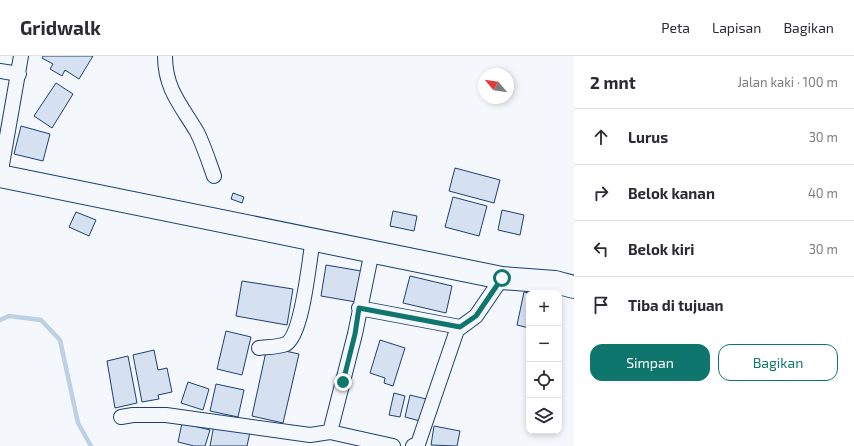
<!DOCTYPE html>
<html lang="id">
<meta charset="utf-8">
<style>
:root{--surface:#fff;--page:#f2f2f3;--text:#2b2b33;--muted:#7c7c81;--line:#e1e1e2;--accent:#0f766e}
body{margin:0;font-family:"Exo 2",sans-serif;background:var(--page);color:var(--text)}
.controls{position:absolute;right:12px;bottom:12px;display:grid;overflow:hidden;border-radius:8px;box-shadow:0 2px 6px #0003}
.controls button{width:36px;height:36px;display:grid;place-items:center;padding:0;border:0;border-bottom:1px solid var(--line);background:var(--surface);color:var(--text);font:20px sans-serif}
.compass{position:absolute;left:478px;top:12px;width:36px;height:36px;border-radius:50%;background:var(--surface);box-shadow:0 2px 6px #0003;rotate:299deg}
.stop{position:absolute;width:12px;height:12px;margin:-9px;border:3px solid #0f766e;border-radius:50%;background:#fff}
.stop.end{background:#0f766e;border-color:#fff;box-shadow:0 1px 4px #0008}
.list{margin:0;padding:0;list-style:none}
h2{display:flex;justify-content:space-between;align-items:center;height:52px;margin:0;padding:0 16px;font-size:17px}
h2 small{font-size:13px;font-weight:400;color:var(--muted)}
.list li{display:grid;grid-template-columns:26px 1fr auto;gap:12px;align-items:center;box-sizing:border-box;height:56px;padding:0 16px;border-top:1px solid var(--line)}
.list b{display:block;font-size:15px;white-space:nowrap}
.list em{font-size:13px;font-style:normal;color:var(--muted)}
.actions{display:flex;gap:8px;padding:12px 16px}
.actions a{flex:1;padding:9px 0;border:1px solid var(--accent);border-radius:12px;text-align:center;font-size:14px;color:var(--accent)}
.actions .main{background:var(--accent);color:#fff}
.icon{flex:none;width:22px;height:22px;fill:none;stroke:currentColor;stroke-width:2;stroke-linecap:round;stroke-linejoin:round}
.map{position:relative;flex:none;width:574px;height:390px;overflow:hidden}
header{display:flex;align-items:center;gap:24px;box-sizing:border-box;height:56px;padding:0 20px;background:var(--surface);border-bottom:1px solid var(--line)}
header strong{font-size:19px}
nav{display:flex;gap:22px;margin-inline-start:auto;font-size:14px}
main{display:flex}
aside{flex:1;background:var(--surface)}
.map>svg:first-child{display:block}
</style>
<header>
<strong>Gridwalk</strong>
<nav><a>Peta</a><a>Lapisan</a><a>Bagikan</a></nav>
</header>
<main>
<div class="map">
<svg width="574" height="390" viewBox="0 0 574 390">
<rect width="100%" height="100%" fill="#f4f7fb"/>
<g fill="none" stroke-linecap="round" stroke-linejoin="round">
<path stroke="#bed0e5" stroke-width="4.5" d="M0 264 9 260 41 264 60 284 78 367 91 390"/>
</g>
<path fill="#d5e0f0" stroke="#1d3f73" d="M43 0H93L79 23 65 14 62 20 50 13 53 8 42 2Z
M56 27 73 38 52 72 34 60Z
M21 70 50 78 43 105 14 98Z
M455 112 500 124 494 147 449 135Z
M233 137 244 141 242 147 231 143Z
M453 141 487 150 479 180 445 171Z
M502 154 524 159 520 179 498 174Z
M393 155 417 160 414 175 390 170Z
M76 156 96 164 89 180 69 171Z
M326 209 361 215 356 246 321 240Z
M410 220 452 230 446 257 403 247Z
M242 225 293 233 287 269 236 260Z
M524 236 529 237V272L517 269Z
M226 275 251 281 242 319 217 313Z
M380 284 405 292 393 330 384 327 385 322 370 317Z
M267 291 299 298 283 367 252 360Z
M154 294 158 314 167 312 172 336 158 339 159 343 142 346 133 299Z
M128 300 137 347 115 352 107 305Z
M188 326 209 333 203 354 181 347Z
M216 328 244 334 238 361 210 355Z
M394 337 405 340 400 361 389 359Z
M410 339 426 343 420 365 405 361Z
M182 367 210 374 205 390H194L178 386Z
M214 369 250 376 247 390H210Z
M434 370 460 375 457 390 431 389Z"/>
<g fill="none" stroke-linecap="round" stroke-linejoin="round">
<defs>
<path id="minor" d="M165 0C165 33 181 49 197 76 204 90 209 106 214 120
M0 15 19 18
M0 120 21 0
M359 252 460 271
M259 292C267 291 279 291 286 288 303 278 309 204 313 183
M121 361 133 359H166L310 379 330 376 355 278 372 195
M330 376 393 390
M413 390 418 388 457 274 476 260 502 222"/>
<path id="trunk" d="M0 120 502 222 555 226 574 231"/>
</defs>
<use href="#minor" stroke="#1d3f73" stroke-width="16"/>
<use href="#trunk" stroke="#1d3f73" stroke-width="24"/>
<use href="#minor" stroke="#f4f7fb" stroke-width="14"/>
<use href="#trunk" stroke="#f4f7fb" stroke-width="22"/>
</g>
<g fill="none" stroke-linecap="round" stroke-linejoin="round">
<path stroke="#0f766e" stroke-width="5" d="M343 326 355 278 359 252 460 271 476 260 502 222"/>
</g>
</svg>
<div class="controls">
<button>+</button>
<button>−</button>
<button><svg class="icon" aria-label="locate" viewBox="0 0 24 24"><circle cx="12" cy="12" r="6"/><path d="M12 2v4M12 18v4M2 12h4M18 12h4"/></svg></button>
<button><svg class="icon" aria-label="layers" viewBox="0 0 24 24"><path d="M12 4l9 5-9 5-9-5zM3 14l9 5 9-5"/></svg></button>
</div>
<svg class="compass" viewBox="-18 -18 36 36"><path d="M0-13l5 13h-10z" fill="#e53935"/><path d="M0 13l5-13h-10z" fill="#7c7c81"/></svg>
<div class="stop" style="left:502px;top:222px"></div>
<div class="stop end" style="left:343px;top:326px"></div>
</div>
<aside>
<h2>2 mnt<small>Jalan kaki · 100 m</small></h2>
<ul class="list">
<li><svg class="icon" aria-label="ahead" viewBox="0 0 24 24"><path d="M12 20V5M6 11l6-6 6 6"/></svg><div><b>Lurus</b></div><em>30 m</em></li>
<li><svg class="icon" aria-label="right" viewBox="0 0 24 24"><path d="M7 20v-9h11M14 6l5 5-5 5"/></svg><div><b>Belok kanan</b></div><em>40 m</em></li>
<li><svg class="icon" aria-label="left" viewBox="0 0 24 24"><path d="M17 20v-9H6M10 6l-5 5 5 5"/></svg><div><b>Belok kiri</b></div><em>30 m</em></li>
<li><svg class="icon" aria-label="arrive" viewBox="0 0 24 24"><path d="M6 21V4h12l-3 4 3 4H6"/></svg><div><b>Tiba di tujuan</b></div></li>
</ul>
<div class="actions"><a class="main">Simpan</a><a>Bagikan</a></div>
</aside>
</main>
